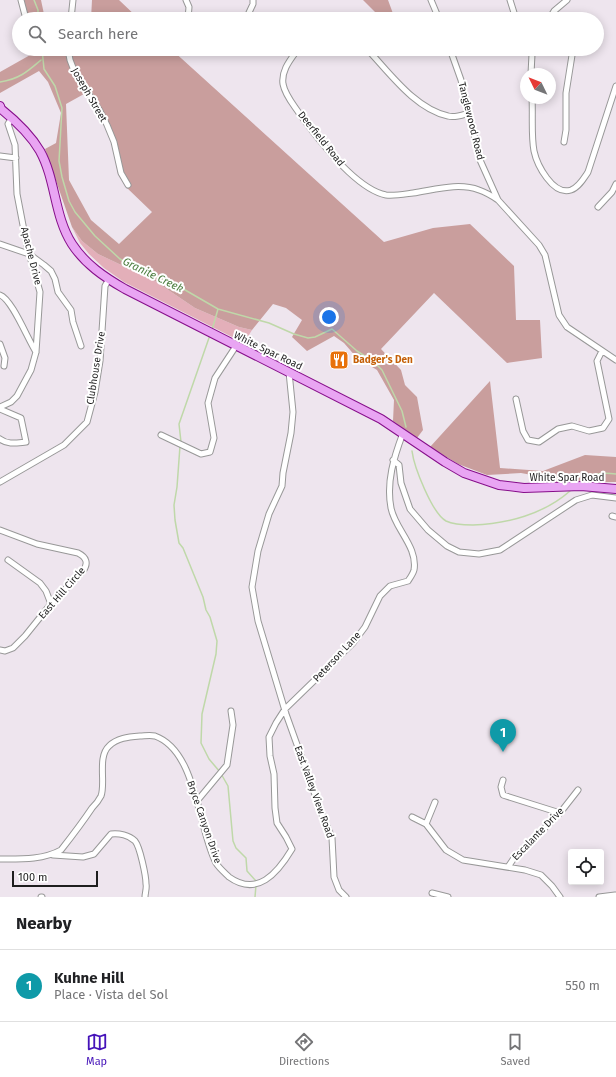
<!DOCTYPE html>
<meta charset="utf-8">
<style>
:root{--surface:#fff;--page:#f2f2f2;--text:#202124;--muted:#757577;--line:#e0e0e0;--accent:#4513b9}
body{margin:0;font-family:"Fira Sans",sans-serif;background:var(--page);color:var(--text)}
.controls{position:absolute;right:12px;bottom:12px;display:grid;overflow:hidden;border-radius:4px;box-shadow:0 2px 10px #0003}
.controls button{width:36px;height:36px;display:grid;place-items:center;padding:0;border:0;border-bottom:1px solid var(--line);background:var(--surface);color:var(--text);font:20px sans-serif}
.compass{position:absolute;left:520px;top:68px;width:36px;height:36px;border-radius:50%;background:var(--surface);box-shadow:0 2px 10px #0003;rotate:313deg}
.scale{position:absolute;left:12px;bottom:10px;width:86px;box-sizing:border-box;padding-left:4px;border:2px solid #1e1e1e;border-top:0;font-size:11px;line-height:14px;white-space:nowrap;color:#1e1e1e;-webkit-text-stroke:3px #fff;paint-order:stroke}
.you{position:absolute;left:329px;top:317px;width:14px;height:14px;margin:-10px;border:3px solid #fff;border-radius:50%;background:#1a73e8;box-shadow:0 0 0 6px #1a73e833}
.badge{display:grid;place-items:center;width:26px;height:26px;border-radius:50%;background:var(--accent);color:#fff;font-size:13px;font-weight:700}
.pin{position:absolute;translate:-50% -33px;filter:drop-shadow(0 1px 2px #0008)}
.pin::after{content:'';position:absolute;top:21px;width:14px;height:12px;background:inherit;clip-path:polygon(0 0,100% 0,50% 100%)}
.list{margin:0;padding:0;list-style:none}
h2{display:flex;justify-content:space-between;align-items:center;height:52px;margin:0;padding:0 16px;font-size:17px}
h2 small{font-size:13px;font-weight:400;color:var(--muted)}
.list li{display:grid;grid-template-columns:26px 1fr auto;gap:12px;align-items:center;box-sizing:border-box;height:72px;padding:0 16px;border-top:1px solid var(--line)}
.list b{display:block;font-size:15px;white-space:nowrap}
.list p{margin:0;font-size:13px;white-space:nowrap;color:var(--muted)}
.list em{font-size:13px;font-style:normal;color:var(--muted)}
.icon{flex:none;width:22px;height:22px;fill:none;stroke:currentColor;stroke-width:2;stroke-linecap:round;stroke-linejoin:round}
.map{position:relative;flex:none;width:616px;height:897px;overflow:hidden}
.search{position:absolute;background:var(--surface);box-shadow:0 2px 10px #0003;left:12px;right:12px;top:12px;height:44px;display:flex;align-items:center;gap:10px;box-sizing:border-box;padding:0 14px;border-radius:22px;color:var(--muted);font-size:15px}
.sheet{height:124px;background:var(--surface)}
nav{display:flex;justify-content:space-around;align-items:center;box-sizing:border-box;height:56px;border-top:1px solid var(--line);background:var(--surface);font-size:11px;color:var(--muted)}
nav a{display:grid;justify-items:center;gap:2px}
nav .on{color:var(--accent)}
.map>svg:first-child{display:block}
</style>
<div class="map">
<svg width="616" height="897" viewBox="0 0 616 897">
<rect width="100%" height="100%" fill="#eee5ee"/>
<path fill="#e3afb9" d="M72 227 82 241 98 254 155 281 195 308 239 327 252 330 244 343 124 282 104 268 89 254 80 243Z"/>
<path fill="#c99e9d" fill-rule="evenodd" d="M23 0H41L45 19H28Z
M92 0H119L139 19H91Z
M363 0H388L395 19H382Z
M39 49H171L384 242 433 228 470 224 514 266 516 320H540L542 358 507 363 434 293 381 349 401 370 405 385 417 397 423 430 417 438 393 421 394 400 377 370 357 358 344 343 334 336 307 351 292 337 302 320 286 308 273 304 252 330 239 327 195 308 155 281 98 254 82 241 72 227 45 149 56 143 61 113 48 82 39 71 0 93V72L39 50ZM84 94 98 112 112 142 118 174 126 187 152 212 119 244 91 220 69 180 66 104Z
M490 381 500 468 543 471 585 455 616 457V482L555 483 543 477 521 473 487 475 458 464 430 447Z"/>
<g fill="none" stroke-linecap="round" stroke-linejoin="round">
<path stroke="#bfd8a9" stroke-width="1.5" d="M34 0 38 10V19
M42 49 44 69 55 86 62 108 59 161 62 177 69 201 75 212 95 236 120 259 136 269 173 283 218 309 269 323 294 334 308 338 315 337 332 329 357 351 374 362 382 370 402 411 406 427
M0 82C19 79 27 72 41 60
M212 330 218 309
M181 442 179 424 210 335
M180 446 177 487 174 505 175 520 179 543 183 548 203 597 206 610 210 617 217 641 216 654 202 714 201 743 209 759 220 772 228 786 233 841 236 848 246 858 247 871 256 881
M412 451C414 467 432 513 446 521 454 525 465 525 473 525 507 524 544 514 570 491
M581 482C592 473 603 472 616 474
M255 897 256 885"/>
<defs>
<path id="street" d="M21 0 26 19
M186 0 189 7 188 19
M431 0 439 19
M510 0 516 19
M71 19 73 0
M246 19 253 4V0
M549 19 554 11 567 0
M68 49 70 60 75 73 100 111 107 125 114 142 121 173 128 185
M298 49C291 59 281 70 283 84 285 95 293 104 299 113 317 138 355 189 386 195 394 196 405 194 413 193 434 190 458 182 479 190 485 192 492 196 498 200
M367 49C389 72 415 109 448 116 455 118 462 115 469 113
M450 49 461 80 480 160 498 200 539 245 545 255 559 315 567 327 616 360
M531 74 532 54 534 49
M532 98C533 113 531 136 534 151 537 165 553 196 571 190 579 187 584 178 588 172L616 86
M564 142 566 130V93L573 49
M0 156 16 158
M598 207 612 192 616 184
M0 244 29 254 44 265 51 271 55 279 58 292 71 310 73 322 81 346
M0 295C12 299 28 340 36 352
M0 344 5 358 4 366
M289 372 293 412 291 433 283 473 282 486 269 514 258 551 252 587 258 621 286 714 323 817 332 838 334 877 339 890 346 897
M516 399 523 431 528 440 539 442 558 429 572 426 589 431 603 428 609 419 597 361 602 351
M0 407 11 402 17 396 31 370 36 352 40 292 27 246 17 194 15 145 8 124 12 118
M0 409 21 418 26 442C16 443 8 445 0 439
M161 435 201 454 210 452 214 438 208 403 215 378 236 346
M393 460 399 465 401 483 410 509 428 530 447 546 459 552 479 554 500 550 576 500 592 495 616 498
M0 482 64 445 87 422 95 392 100 361 105 286 109 279
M612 516 616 517
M0 530 37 544 78 553C86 557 89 563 83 571L50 605 25 636 13 648 5 651 0 650
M8 560 40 583 46 591 51 604
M503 780 501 787 503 795 560 813
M197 801 227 765 233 725 231 711
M435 802 426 824 446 850 463 860 525 870 541 875 552 886 560 897
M412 817 426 824
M53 855 83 857 94 854 111 834C119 833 129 835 135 841 140 847 146 876 146 884 147 888 145 893 145 897
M0 859C20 859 43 860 61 850 72 836 82 823 92 808 95 805 99 800 101 796 106 783 97 757 109 746 117 738 128 737 140 736 144 736 150 735 155 736 197 751 198 829 216 863 219 868 225 873 229 877 257 897 277 874 292 849L286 837 277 823 275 808 274 774 270 756 269 737 276 723 285 709 353 643 365 627 380 596 390 586 408 581C410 578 413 574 414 570 418 547 395 529 391 508 386 482 394 457 403 433
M508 867 514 858 560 813 578 790
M432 893 448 897
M41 897H42
M599 897 615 895"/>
<path id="primary" d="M0 106 1 109C16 121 30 134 40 151 56 180 54 216 72 244 85 264 104 277 125 289L381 419 445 462 464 473 499 485 524 488 581 486 616 489"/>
</defs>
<use href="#street" stroke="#989898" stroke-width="7"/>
<use href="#primary" stroke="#860e8a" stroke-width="10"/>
<use href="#street" stroke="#fff" stroke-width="5"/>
<use href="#primary" stroke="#e9a5f3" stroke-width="8"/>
</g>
<defs>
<symbol id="restaurant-square" viewBox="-11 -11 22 22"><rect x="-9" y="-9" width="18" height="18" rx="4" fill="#e8710a" stroke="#fff"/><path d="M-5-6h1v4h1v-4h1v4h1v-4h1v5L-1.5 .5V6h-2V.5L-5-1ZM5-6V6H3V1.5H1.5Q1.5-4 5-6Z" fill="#fff"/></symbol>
</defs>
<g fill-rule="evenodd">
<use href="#restaurant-square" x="328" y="349" width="22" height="22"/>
</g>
<g text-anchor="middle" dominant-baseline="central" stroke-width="4" stroke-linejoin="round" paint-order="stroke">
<g font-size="10" fill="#1e1e1e" stroke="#fff">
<text transform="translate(89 95) rotate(60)">Joseph Street</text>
<text transform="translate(471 121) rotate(76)">Tanglewood Road</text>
<text transform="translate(321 139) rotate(51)">Deerfield Road</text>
<text transform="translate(31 256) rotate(76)">Apache Drive</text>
<text transform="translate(268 351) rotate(26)">White Spar Road</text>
<text transform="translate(96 368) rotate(-81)">Clubhouse Drive</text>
<text x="567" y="478">White Spar Road</text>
<text transform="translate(62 593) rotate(-49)">East Hill Circle</text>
<text transform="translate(337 657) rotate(-47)">Peterson Lane</text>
<text transform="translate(314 792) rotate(70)">East Valley View Road</text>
<text transform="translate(204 822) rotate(71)">Bryce Canyon Drive</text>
<text transform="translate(538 834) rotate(-46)">Escalante Drive</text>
</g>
<g font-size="10" font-weight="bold" fill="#c56008" stroke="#fff" text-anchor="start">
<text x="353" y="360">Badger's Den</text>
</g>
<g font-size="11" font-style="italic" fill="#4e7f42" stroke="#fff">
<text transform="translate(153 275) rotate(26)">Granite Creek</text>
</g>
</g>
</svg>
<div class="controls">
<button><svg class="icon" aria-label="locate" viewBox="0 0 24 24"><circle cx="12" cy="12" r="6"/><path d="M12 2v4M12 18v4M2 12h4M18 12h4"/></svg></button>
</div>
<svg class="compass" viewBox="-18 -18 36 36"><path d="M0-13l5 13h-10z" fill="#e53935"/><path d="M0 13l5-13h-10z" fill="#757577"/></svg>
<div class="scale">100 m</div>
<div class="you"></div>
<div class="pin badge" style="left:503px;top:752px;background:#0f9aa8">1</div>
<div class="search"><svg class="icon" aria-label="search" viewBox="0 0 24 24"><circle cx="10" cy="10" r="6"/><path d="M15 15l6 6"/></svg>Search here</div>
</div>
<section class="sheet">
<h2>Nearby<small></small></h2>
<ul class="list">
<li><span class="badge" style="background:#0f9aa8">1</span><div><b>Kuhne Hill</b><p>Place · Vista del Sol</p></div><em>550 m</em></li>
</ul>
</section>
<nav>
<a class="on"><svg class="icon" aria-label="map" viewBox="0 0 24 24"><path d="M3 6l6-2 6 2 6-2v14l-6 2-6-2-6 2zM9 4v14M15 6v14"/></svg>Map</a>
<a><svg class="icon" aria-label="directions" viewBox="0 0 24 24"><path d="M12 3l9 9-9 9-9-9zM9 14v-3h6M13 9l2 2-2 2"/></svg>Directions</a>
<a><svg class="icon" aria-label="saved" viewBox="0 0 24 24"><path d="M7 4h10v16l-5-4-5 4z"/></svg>Saved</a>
</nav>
